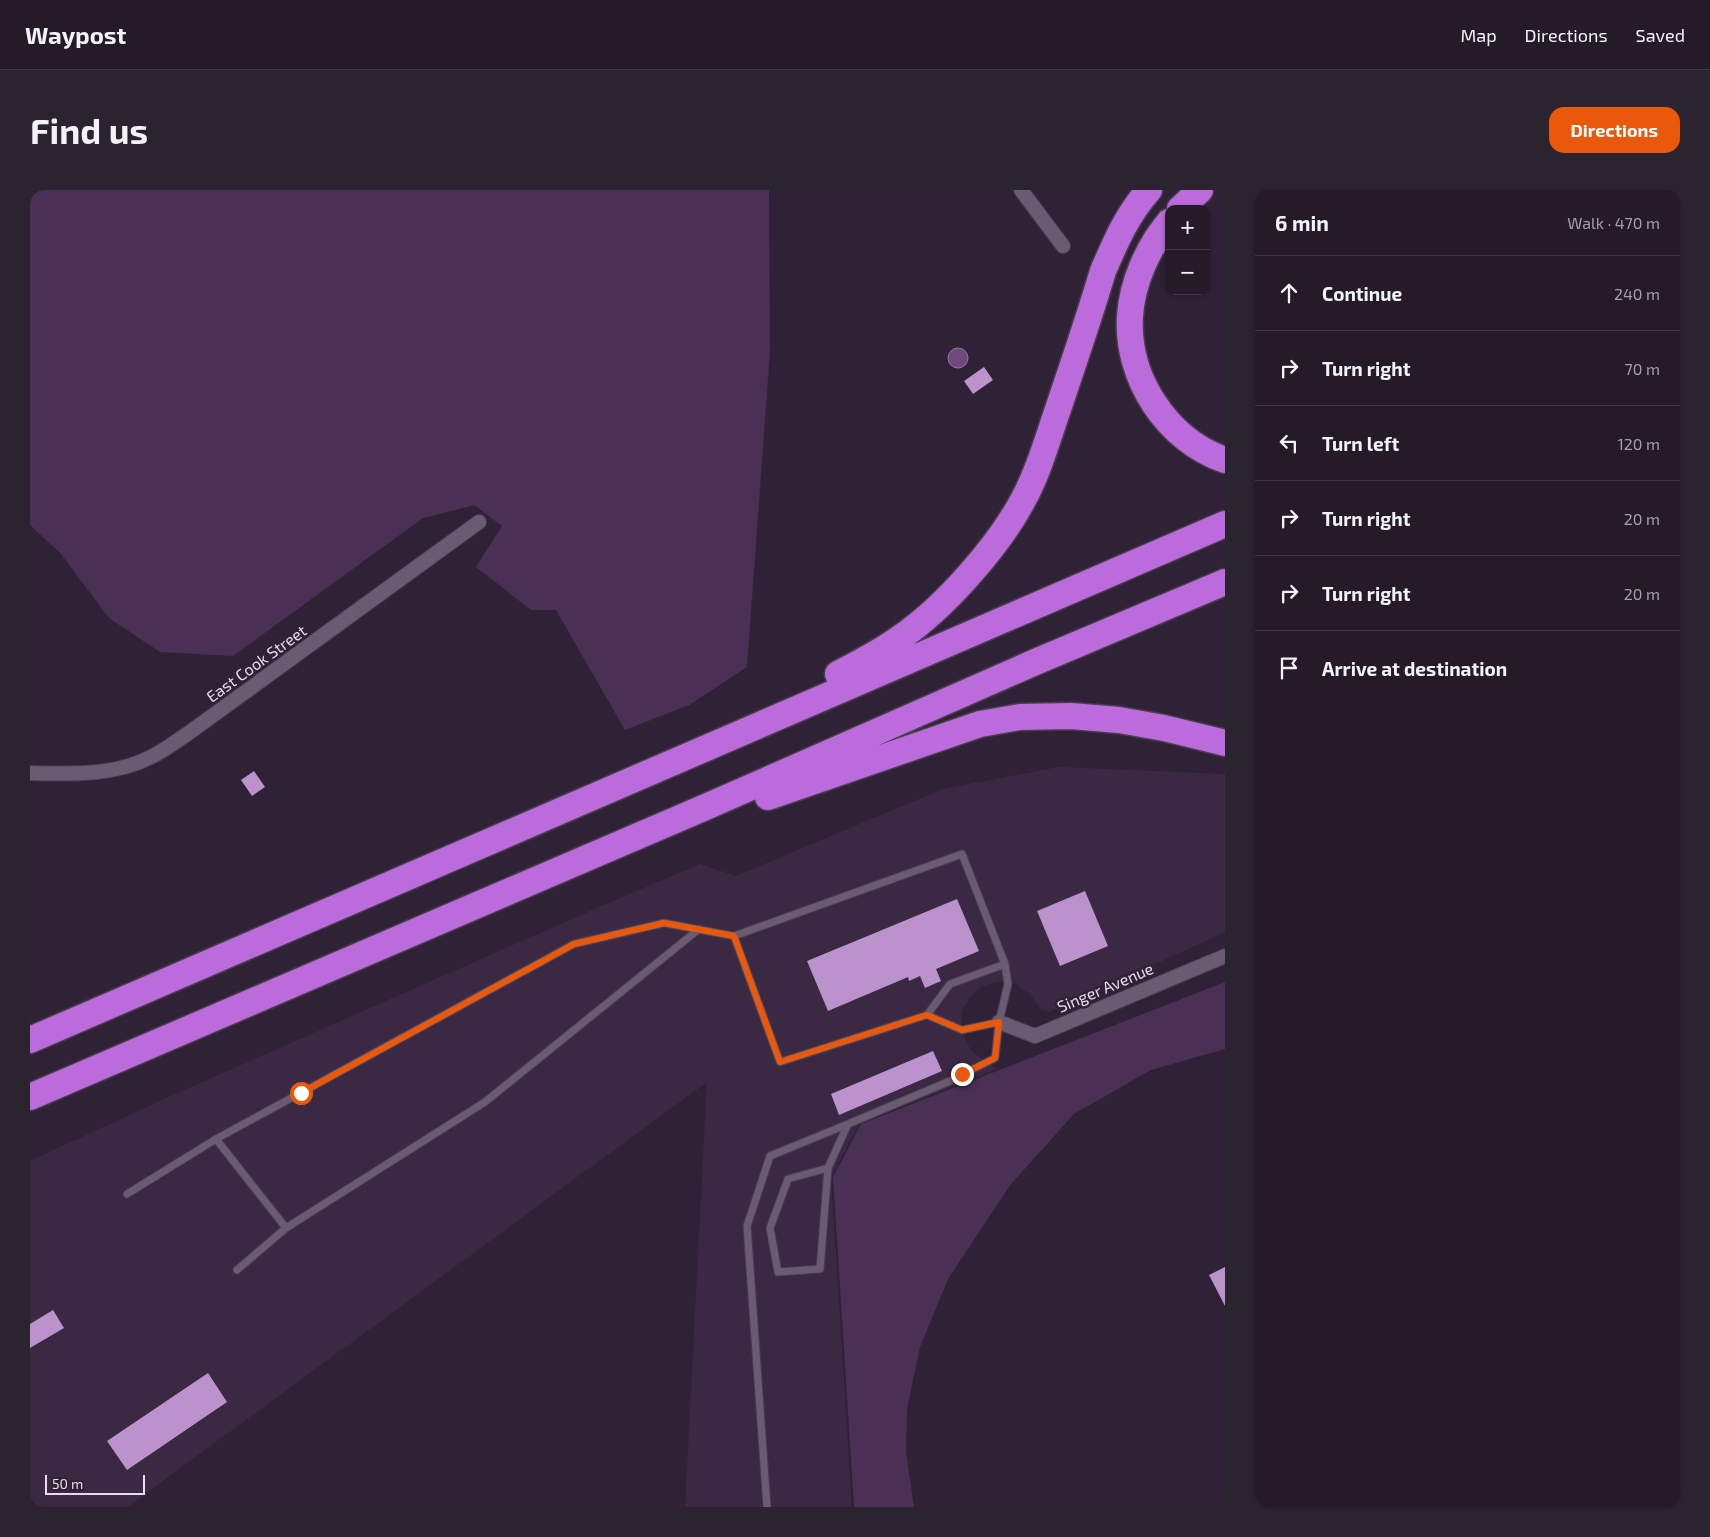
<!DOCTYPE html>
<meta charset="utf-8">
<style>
:root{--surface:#241a28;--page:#2c2330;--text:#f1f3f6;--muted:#a3a1a8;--line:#413845;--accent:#ea580c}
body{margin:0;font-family:"Exo 2",sans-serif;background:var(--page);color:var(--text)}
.controls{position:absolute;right:15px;top:15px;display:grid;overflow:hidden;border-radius:10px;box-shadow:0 1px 4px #0004}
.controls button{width:45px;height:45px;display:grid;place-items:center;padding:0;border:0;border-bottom:1px solid var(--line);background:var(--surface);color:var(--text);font:25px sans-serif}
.scale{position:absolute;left:15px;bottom:12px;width:100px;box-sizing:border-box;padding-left:5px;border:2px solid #e6ddea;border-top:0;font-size:14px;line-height:18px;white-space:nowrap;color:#e6ddea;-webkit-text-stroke:4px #302236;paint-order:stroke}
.stop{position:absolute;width:15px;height:15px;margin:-11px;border:4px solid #ea580c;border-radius:50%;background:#fff}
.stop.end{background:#ea580c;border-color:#fff;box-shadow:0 1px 5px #0008}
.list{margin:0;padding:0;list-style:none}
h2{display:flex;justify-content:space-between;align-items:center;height:65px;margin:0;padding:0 20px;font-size:21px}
h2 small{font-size:16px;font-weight:400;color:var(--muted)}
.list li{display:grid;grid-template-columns:32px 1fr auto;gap:15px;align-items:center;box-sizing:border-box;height:75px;padding:0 20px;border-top:1px solid var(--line)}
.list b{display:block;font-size:19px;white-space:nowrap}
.list em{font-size:16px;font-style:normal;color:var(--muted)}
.icon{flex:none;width:28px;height:28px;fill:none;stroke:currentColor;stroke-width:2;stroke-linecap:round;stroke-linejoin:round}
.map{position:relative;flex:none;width:1195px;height:1317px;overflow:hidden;border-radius:15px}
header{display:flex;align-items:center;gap:30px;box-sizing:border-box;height:70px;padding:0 25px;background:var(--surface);border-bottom:1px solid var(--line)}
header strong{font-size:24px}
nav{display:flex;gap:28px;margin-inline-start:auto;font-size:18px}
.intro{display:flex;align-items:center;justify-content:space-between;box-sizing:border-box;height:120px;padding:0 30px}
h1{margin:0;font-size:35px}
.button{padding:12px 22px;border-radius:15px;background:var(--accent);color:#fff;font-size:18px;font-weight:700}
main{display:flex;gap:30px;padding:0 30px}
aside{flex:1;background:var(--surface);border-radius:15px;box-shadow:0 1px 4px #0004}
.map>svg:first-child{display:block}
</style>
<header>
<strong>Waypost</strong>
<nav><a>Map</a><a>Directions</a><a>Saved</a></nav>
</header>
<div class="intro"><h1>Find us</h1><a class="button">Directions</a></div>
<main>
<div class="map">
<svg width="1195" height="1317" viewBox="0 0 1195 1317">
<rect width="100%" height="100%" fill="#302236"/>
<path fill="#3b2943" d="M1029 577 1195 584V742L1020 822 1011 820 1000 804 984 793 975 791 965 792 953 796 945 801 934 816 931 829 932 839 937 854 944 863 967 879 830 933 801 987 822 1317H655L677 892 97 1317H0V971L143 905 567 718 670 674 706 686 913 599Z"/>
<path fill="#493054" d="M0 0H739L740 161 717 477 659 515 595 540 526 420H501L446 377 472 336 444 315 393 328 203 466 130 462 79 428 31 364 0 335Z
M1195 792V859L1121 880 1044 924 981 994 918 1089 890 1157 877 1219 876 1262 884 1317H824L803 987 831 934Z"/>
<path fill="#6e497d" stroke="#92759e" d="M918 168a10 10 0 1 1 20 0a10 10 0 1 1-20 0Z"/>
<path fill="#bb92cc" d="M954 177 963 190 943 204 934 191Z
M224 581 235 597 222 606 211 590Z
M1055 701 1078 756 1030 776 1007 721Z
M927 709 949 761 906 779 911 791 895 798 890 786 879 791 878 787 798 821 777 771Z
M903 861 912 881 809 925 801 904Z
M1195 1077V1116L1179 1085Z
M23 1120 34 1138 0 1158V1134Z
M178 1183 197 1212 97 1280 77 1251Z"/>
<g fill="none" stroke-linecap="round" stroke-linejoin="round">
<defs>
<path id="service" d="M897 825 920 794 975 774
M186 949 256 1038 455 912 669 739
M798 978 758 989 740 1038 748 1082 790 1079 798 978 818 934 920 891 965 868 969 832 978 794 975 774 932 664 704 746 750 872 897 825 932 840 969 832
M97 1004 186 949 544 754 634 733 704 746
M207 1080 256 1038
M737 1317 717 1036 740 966 818 934"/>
<path id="minor" d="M991 0 1033 56
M0 583C41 584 84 586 121 567 135 560 147 551 160 542L449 332
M969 832 1005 846 1195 766"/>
<path id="motorway" d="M1150 19 1170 0
M1139 32C1118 57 1102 93 1100 126 1096 188 1137 250 1195 270
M808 484C829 473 851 462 870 448 914 418 968 357 993 310 1008 283 1017 251 1027 222 1043 175 1059 128 1073 81 1086 51 1097 25 1119 0
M738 607 950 534 990 527 1041 526 1089 530 1134 538 1195 553
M0 850 1195 334
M0 907 678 616 1003 473 1195 392"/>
</defs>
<use href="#service" stroke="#493d4e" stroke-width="9"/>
<use href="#minor" stroke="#493d4e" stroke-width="16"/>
<use href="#motorway" stroke="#493d4e" stroke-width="29"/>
<use href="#service" stroke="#6b5b72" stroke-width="7"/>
<use href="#minor" stroke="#6b5b72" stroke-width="14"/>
<use href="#motorway" stroke="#bb6bdb" stroke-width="26"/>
</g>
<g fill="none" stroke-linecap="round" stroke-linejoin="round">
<path stroke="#ea580c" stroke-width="6" d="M271 903 544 754 634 733 704 746 750 872 897 825 932 840 969 832 965 868 932 884"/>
</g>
<g text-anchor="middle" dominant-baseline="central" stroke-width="5" stroke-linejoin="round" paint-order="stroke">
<g font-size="16" fill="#e6ddea" stroke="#302236">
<text transform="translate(226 473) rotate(-36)">East Cook Street</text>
<text transform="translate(1075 797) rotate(-23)">Singer Avenue</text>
</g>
</g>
</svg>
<div class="controls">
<button>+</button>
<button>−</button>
</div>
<div class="scale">50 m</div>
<div class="stop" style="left:271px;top:903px"></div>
<div class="stop end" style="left:932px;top:884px"></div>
</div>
<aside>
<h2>6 min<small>Walk · 470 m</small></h2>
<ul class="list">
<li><svg class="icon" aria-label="ahead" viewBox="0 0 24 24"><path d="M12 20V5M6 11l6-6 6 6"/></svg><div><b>Continue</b></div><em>240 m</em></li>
<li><svg class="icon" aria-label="right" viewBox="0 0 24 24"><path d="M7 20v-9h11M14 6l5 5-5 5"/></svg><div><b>Turn right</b></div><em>70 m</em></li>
<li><svg class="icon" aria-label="left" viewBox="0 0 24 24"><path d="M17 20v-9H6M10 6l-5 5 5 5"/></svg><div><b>Turn left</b></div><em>120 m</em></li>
<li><svg class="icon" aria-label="right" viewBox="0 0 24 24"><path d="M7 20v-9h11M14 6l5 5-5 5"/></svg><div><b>Turn right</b></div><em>20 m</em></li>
<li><svg class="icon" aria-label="right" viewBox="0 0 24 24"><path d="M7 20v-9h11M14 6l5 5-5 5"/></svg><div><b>Turn right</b></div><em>20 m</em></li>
<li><svg class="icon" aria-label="arrive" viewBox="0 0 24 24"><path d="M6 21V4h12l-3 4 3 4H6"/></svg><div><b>Arrive at destination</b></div></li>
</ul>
</aside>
</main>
